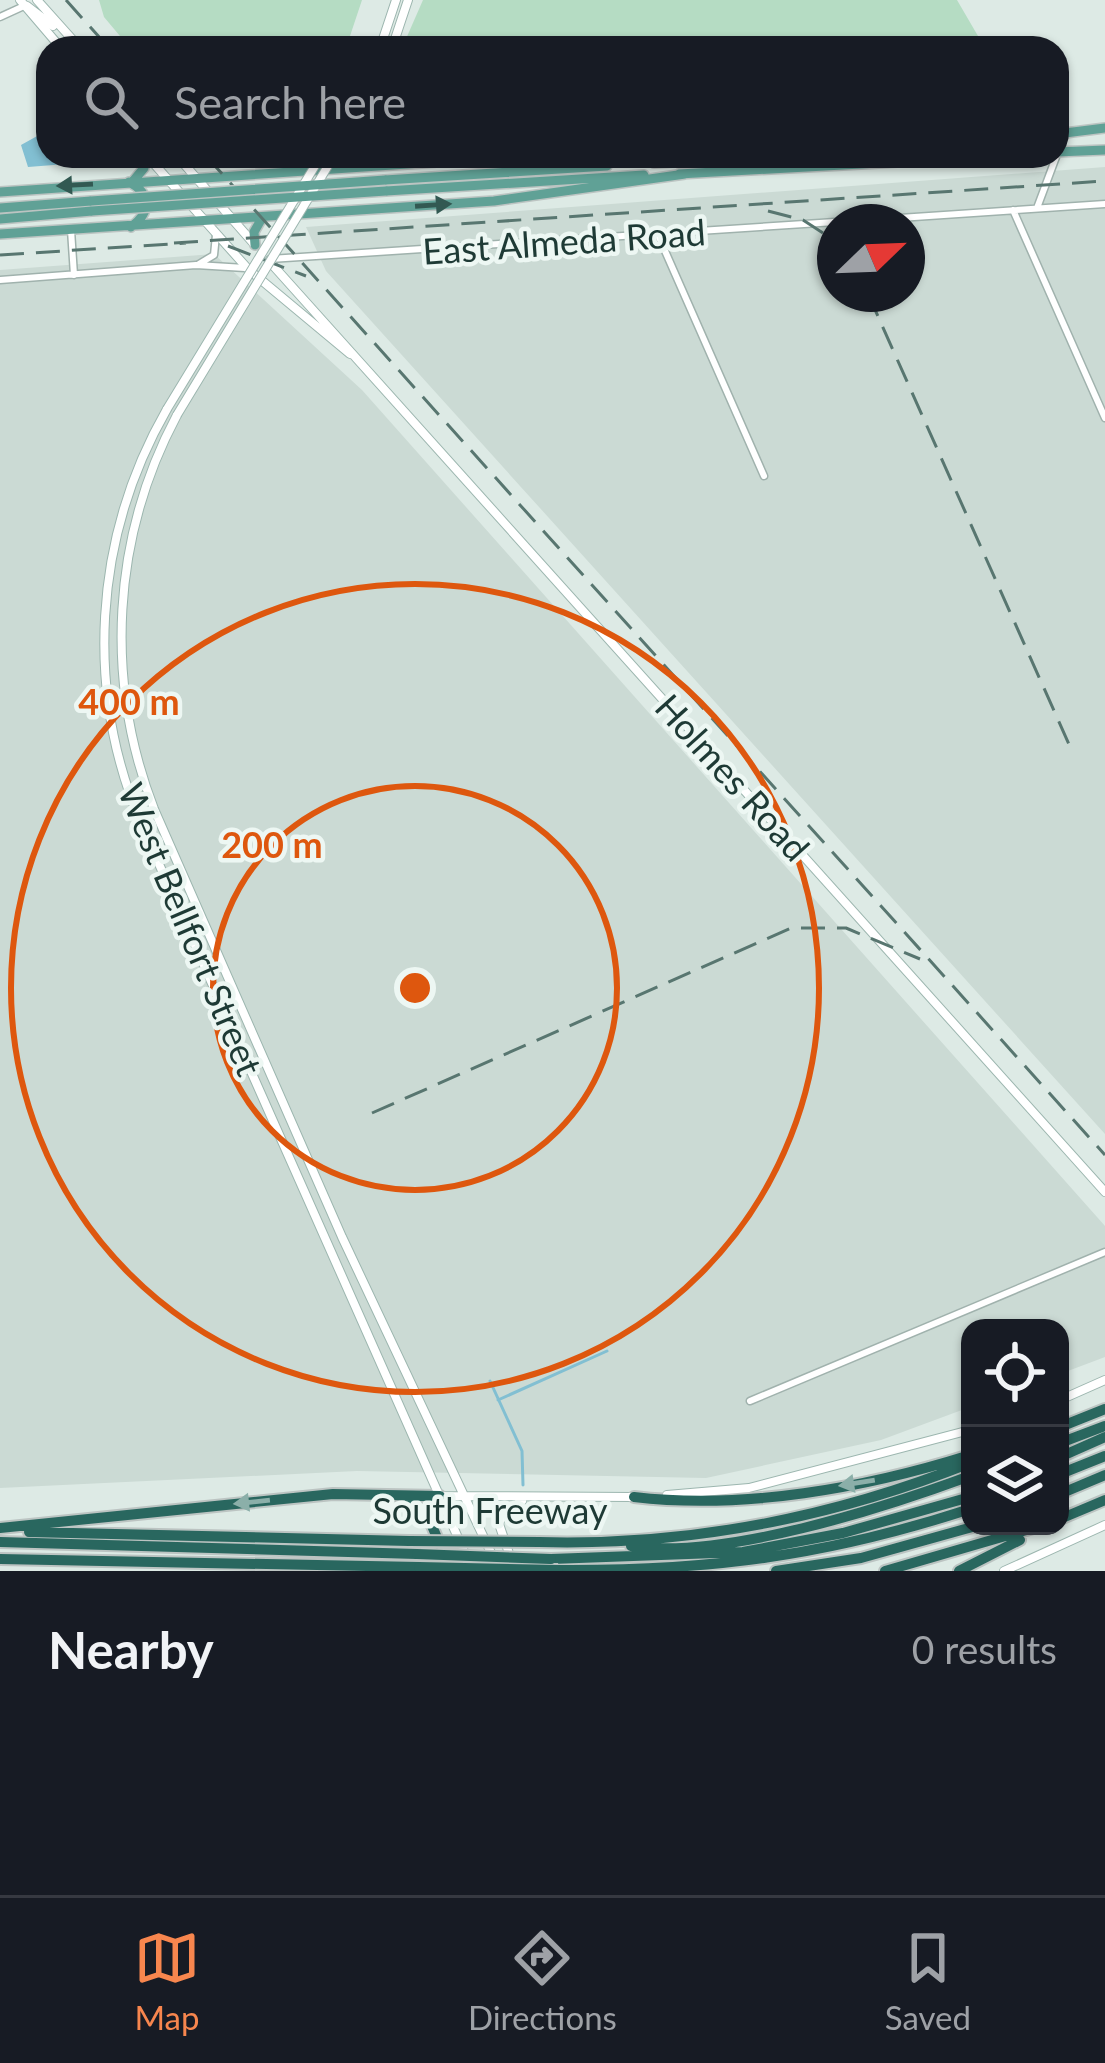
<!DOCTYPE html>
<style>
:root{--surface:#171b24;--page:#242831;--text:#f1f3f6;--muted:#9ea1a6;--line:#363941;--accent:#f7864e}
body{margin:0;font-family:Lato,sans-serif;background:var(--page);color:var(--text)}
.controls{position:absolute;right:36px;bottom:36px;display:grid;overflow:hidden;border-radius:24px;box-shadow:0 3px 9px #0004}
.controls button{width:108px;height:108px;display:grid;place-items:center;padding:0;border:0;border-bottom:3px solid var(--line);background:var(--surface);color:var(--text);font:60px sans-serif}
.compass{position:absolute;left:817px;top:204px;width:108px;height:108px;border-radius:50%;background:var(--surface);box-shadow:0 3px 9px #0004;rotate:67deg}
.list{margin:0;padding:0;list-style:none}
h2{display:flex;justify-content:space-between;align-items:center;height:156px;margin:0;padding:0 48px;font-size:51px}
h2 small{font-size:39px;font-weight:400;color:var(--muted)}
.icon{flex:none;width:66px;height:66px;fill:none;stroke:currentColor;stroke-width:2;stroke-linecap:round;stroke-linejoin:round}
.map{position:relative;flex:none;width:1105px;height:1571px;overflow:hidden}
.search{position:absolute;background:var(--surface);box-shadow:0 3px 9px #0004;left:36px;right:36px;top:36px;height:132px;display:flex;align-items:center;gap:30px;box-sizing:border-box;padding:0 42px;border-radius:36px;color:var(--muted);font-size:45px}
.sheet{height:324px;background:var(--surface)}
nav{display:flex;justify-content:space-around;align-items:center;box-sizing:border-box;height:168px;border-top:3px solid var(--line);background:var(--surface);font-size:33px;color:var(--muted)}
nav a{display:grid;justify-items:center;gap:6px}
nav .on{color:var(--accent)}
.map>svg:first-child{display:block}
</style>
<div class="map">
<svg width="1105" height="1571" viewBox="0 0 1105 1571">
<rect width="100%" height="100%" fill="#ddeae5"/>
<path fill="#cbdad4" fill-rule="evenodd" d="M1105 167V1134L326 271 306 227ZM835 222H907V294H835Z
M214 254 362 390 1105 1226V1357L1060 1374V1328H970V1407L881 1440 706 1478 357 1471 0 1488V270Z"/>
<path fill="#b5dcc3" d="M99 0H362L346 48H130L104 17Z
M423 0H957L985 48H402Z"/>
<path fill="#82bfd2" d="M48 130V156L117 160 28 167 21 145Z"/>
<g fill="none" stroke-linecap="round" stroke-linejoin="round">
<path stroke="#82bfd2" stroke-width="3" d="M490 1381 522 1451 523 1485
M498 1400 607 1351"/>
<defs>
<path id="minor" d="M0 17 24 6
M1037 208 1065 133
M1013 210 1105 418
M840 222 1105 204
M71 230 74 275
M658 235 764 476
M270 259 835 222
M199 264 214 255 216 235
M0 280 196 265 245 268
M750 1401 1105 1252"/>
<path id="secondary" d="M20 0 61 48
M37 0 80 48
M27 6 53 26
M380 48 396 0
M392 48 408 0
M147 156 248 269 350 354
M177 156 255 245
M269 261 1105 1192
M167 409C93 538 84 692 143 828L467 1558
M177 415C112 537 104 680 154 809L342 1237 493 1557
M1060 1400 1105 1380
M667 1495 749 1488 970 1430
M440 1496 634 1497
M515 1571 499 1524 502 1514 522 1501
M1004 1571 1105 1525"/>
<path id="primary" d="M1057 134 1105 128
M1057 152 1105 150
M654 163 780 156
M679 174 1005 156
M134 180 144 168V156
M385 180 607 166
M129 182C152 194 151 212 131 227
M386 191 644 175
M0 192 495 158 657 162
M0 208 91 201
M0 219 92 211
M0 234 494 201 685 174
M255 245 254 232 262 218"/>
<path id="motorway" d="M1060 1427 1105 1409
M1060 1443 1105 1426
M1060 1457 1105 1437
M1060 1474 1105 1456
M1060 1494 1105 1475
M634 1497C744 1510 865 1488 970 1455
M409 1498 428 1516 447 1562
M1060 1519 1105 1500
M0 1528 333 1494 440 1496
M29 1532 409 1541
M0 1542 417 1554
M539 1542C688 1546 832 1518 970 1463
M631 1546C723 1560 883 1508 970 1476
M0 1559 419 1567
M551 1559 743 1552 843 1533 970 1497
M558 1570C709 1571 826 1556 970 1509
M776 1571 861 1558 976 1526
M885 1571 1040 1526
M959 1571 1020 1540"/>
</defs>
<use href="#minor" stroke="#a0b2ad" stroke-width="9"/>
<use href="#secondary" stroke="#9cb6af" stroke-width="10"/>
<use href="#primary" stroke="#bcc4c2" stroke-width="12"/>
<use href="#motorway" stroke="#bcc4c2" stroke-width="14"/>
<use href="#minor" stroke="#fff" stroke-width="6"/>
<use href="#secondary" stroke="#fff" stroke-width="8"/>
<use href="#primary" stroke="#60a196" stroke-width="9"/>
<use href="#motorway" stroke="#29675f" stroke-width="10"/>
<path stroke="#587670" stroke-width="3" stroke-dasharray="24 12" stroke-linecap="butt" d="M66 0 109 48
M206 156 1105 1155
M768 211 803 220 835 241
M174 243 1105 181
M228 246 306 276
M0 255 186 243
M868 294 1072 751
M372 1113 791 928H846L920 959"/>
<defs>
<path id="secondary-bridge" d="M167 409 321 156
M177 415 334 156"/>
<path id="primary-bridge" d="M91 201 385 180
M92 211 386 191"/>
<path id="motorway-bridge" d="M409 1541 539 1542
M417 1554 551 1559
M419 1567 558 1570"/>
</defs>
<use href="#secondary-bridge" stroke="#9cb6af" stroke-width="10" stroke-linecap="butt"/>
<use href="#primary-bridge" stroke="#bcc4c2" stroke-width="12" stroke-linecap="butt"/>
<use href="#motorway-bridge" stroke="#bcc4c2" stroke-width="14" stroke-linecap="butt"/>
<use href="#secondary-bridge" stroke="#fff" stroke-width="8"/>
<use href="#primary-bridge" stroke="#60a196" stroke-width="9"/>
<use href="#motorway-bridge" stroke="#29675f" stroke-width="10"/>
</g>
<defs><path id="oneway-solid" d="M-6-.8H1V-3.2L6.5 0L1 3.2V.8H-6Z" transform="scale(3)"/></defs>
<g fill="#325952">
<use href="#oneway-solid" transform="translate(75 185) rotate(177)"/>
<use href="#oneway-solid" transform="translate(433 205) rotate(-4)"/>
</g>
<g fill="#8bafa9">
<use href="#oneway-solid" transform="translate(857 1483) rotate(171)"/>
<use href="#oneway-solid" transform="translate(252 1502) rotate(174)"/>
</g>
<g fill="none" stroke="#de570e" stroke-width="6">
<circle cx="415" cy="988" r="202"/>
<circle cx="415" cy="988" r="404"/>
</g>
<g text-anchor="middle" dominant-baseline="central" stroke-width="9" stroke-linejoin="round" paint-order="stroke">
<g font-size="36" fill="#1e3a35" stroke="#edf7f3">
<text transform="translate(564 241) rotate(-4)">East Almeda Road</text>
<text transform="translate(733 777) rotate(48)">Holmes Road</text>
<text transform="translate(191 929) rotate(67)">West Bellfort Street</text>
<text x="490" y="1510">South Freeway</text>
</g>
</g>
<circle cx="415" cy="988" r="18" fill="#de570e" stroke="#edf7f3" stroke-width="6"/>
<g font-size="36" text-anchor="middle" font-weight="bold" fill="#de570e" stroke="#edf7f3" stroke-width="9" stroke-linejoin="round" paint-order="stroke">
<text x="129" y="715">400 m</text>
<text x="272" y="858">200 m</text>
</g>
</svg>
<div class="controls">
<button><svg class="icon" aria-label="locate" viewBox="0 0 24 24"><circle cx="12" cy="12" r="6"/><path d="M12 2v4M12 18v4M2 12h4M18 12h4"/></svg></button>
<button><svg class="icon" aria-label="layers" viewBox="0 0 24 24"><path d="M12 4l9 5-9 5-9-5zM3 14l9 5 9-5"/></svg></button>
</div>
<svg class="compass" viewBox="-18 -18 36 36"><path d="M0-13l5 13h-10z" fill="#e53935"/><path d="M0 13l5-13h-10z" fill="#9ea1a6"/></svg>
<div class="search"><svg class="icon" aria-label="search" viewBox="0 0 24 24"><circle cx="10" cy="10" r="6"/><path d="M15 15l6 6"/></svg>Search here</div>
</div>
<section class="sheet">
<h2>Nearby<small>0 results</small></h2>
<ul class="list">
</ul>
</section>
<nav>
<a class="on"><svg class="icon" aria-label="map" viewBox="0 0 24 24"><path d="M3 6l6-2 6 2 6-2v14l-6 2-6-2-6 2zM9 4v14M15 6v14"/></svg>Map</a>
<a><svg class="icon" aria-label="directions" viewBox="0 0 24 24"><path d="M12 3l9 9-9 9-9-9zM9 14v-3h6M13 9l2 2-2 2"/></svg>Directions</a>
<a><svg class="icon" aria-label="saved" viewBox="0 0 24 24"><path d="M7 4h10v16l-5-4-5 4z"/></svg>Saved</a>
</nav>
